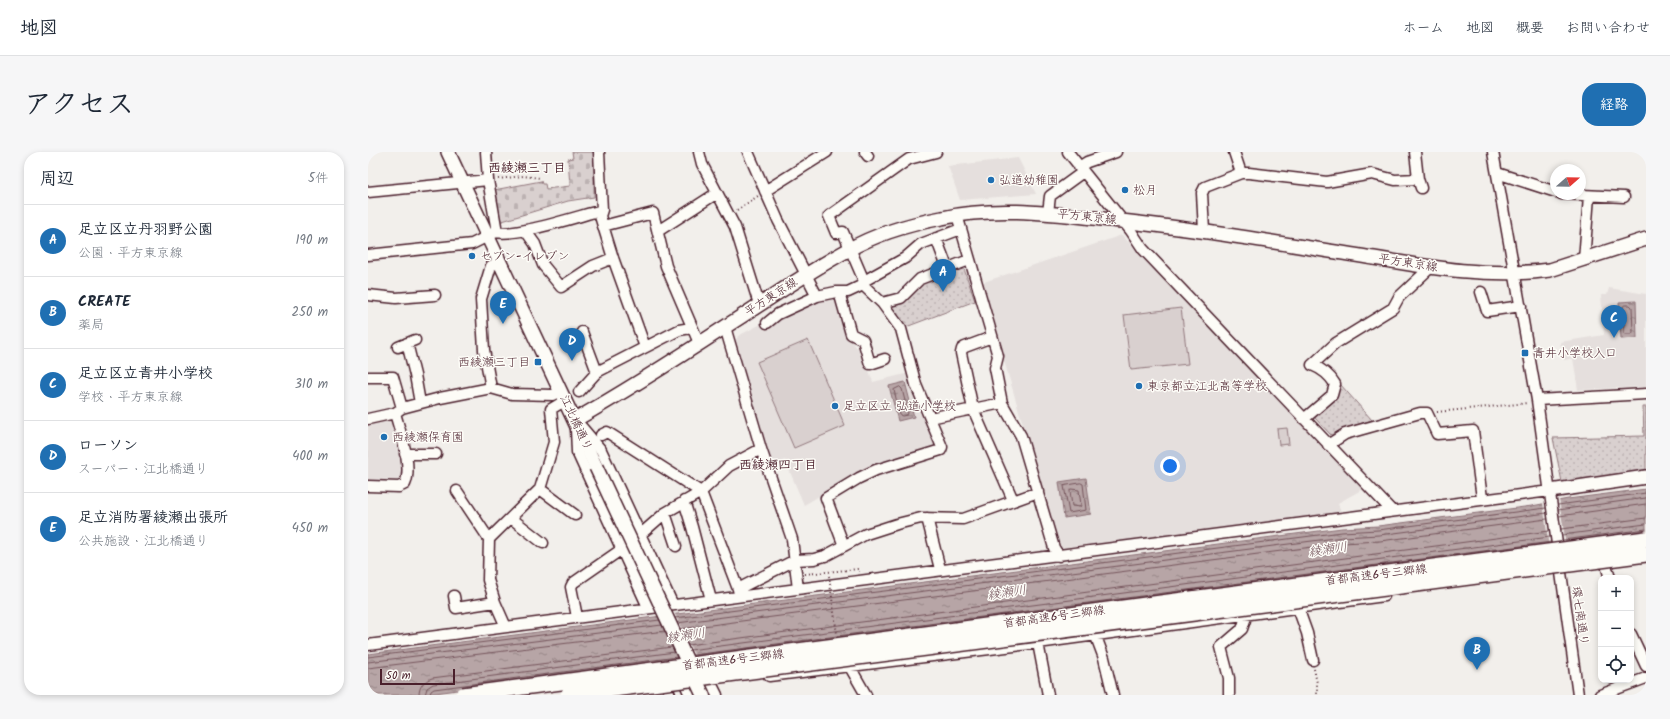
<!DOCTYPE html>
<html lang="ja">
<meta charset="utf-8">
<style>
:root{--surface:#fff;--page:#f6f6f7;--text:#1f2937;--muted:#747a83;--line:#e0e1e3;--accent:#1f6fb2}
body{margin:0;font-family:Kalam,"Klee One",sans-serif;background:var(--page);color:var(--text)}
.controls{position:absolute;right:12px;bottom:12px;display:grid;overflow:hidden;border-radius:8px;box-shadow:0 2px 6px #0003}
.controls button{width:36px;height:36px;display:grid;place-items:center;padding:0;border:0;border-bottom:1px solid var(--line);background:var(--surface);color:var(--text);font:20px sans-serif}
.compass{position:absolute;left:1182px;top:12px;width:36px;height:36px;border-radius:50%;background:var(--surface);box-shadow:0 2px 6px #0003;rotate:70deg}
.scale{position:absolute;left:12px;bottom:10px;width:75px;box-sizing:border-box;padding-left:4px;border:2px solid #4a1f2b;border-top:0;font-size:11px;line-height:14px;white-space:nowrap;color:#4a1f2b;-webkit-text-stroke:3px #fdfcf7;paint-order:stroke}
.you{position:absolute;left:802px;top:314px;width:14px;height:14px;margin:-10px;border:3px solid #fff;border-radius:50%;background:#1a73e8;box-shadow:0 0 0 6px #1a73e833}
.badge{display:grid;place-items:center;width:26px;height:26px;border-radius:50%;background:var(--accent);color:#fff;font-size:13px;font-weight:700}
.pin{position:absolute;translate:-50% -33px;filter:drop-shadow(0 1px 2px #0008)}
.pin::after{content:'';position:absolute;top:21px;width:14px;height:12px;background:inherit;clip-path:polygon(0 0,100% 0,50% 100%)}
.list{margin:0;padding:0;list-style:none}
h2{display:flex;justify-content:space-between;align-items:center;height:52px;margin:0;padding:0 16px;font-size:17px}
h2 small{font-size:13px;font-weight:400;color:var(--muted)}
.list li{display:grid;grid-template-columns:26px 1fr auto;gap:12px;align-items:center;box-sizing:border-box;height:72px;padding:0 16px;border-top:1px solid var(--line)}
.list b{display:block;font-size:15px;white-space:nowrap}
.list p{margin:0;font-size:13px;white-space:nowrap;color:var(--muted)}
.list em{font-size:13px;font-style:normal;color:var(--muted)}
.icon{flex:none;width:22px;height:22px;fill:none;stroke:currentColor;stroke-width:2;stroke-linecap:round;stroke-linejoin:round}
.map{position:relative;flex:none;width:1278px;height:543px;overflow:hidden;border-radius:16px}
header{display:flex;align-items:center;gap:24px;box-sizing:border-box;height:56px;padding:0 20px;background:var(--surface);border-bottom:1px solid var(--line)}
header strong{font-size:19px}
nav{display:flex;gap:22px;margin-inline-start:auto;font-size:14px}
.intro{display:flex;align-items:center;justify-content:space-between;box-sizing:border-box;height:96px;padding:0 24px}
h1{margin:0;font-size:28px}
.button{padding:10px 18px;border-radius:16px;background:var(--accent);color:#fff;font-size:14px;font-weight:700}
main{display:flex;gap:24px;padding:0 24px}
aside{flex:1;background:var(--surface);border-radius:16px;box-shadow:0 2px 6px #0003}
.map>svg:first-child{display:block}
</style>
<header>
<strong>地図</strong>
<nav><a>ホーム</a><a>地図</a><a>概要</a><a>お問い合わせ</a></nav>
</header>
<div class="intro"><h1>アクセス</h1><a class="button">経路</a></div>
<main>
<aside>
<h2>周辺<small>5件</small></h2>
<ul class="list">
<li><span class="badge">A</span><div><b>足立区立丹羽野公園</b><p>公園 · 平方東京線</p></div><em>190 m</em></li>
<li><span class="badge">B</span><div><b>CREATE</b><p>薬局</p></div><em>250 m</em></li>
<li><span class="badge">C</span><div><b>足立区立青井小学校</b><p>学校 · 平方東京線</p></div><em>310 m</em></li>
<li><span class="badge">D</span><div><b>ローソン</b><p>スーパー · 江北橋通り</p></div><em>400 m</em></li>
<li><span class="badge">E</span><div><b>足立消防署綾瀬出張所</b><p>公共施設 · 江北橋通り</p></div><em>450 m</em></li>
</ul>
</aside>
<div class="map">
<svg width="1278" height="543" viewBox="0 0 1278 543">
<defs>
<pattern id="grass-dots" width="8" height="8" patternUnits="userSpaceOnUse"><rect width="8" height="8" fill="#d9d0cf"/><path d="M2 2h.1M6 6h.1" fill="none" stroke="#bcb2b2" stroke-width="1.8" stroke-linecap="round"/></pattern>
<pattern id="cemetery-stones" width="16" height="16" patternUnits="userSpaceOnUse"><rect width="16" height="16" fill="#d9d0cf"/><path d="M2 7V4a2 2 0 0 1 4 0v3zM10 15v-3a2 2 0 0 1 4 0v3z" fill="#bcb2b2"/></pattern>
<pattern id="water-ripples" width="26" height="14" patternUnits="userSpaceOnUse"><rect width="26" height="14" fill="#b7a5a6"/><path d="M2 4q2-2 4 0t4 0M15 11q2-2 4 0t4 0" fill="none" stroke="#978687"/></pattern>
</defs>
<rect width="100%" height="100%" fill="#f2efeb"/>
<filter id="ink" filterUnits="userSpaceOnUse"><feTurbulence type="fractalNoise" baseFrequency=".025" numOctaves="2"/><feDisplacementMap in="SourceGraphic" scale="8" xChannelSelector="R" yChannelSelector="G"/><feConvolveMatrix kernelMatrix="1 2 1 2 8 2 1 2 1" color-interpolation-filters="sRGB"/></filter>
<g filter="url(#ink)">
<path fill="#e5dfdd" d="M650 6 668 42 592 48 580 14Z
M754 83 995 337 970 351 973 360 692 397 613 131Z
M1241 136 1278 142V235L1210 238 1205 206 1196 208 1192 190 1236 183 1233 143H1239Z
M467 144 481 187 495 202 505 230 541 221 552 262 556 261 568 293 564 298 504 313 436 353 417 308 404 313 366 193 370 184 397 170 446 149Z
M25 263 36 301 35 331 0 333V268Z"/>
<path fill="url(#grass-dots)" stroke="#92787d" d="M593 115 596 117 607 149 538 175 523 155 526 151 554 131Z
M972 232 1004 268 975 277 963 283 946 265 964 250Z
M1275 255H1278V318L1194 330 1185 286 1276 284Z"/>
<path fill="url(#cemetery-stones)" stroke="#92787d" d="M204 0H226V45L200 49 131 70 126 38 173 29 174 32H177L178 37 202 34 200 7 205 6Z"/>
<path fill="#d9d0cf" stroke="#92787d" d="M813 156 820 212 763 218 756 163Z
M440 188 477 274 426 296 389 210Z
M919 276 921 292 911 293 909 277Z"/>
<path fill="url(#water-ripples)" stroke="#8b6f75" d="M1268 149 1269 186 1253 187 1251 150Z
M537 230 546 265 530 269 521 234Z
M718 326 723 362 696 366 691 330Z
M1278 337V381L52 543H0V502L974 376 1010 374 1164 354 1200 347Z"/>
<path fill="#f2efeb" d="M1191 347 1198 394 1181 396 1175 350Z
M306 460 329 509 312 511 289 462Z"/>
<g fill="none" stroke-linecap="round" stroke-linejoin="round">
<path stroke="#76555c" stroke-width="1" d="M1257 153H1262L1264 155 1265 180 1264 182H1258L1256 181 1255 155Z
M532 235 534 237 540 261 539 263 534 264 532 263 526 238Z
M713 331 715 332 718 358 701 361 696 334Z
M703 337 711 338 713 353 712 355 704 354 702 339Z
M1190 353 1278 341
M1190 358 1278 346
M1191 364 1278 352
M1193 377 1278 366
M1194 383 1278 372
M1195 388 1278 377
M307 466 974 380 1010 378 1178 356
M309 471 975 385 1011 383 1179 361
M312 477 975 391 1012 389 1179 367
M320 493 1181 379
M322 498 1182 385
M325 503 1183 390
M0 505 292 468
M0 510 294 473
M0 516 297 479
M51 543C51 534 56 529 64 526L304 495
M57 543 59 536 65 532 307 500
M62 543 63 539 66 537 309 505"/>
<defs>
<path id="minor" d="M118 0 120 28 128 74V80
M231 0 234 58 232 64 245 106 277 195
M331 0 334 12 367 75 391 152
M380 0 410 68 449 144
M497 0 500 4
M700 0 763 79 775 97 1024 359
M866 0 873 21
M1125 0 1169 248 1210 543
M711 15 719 10 748 0
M1129 21 1188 40
M1050 27 1053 36
M397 39 459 0
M0 40 120 28
M1193 42 1256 45
M680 61 682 44 715 20
M589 63 630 204 627 216 634 251 653 284 686 396 691 404
M235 74 285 61 298 114 331 191
M157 78 167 92 175 113 193 135 225 114 245 106
M290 79 349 41
M836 79 834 41 837 35 873 21H881L959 30 1004 22 1027 28 1050 27 1047 0
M568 86 579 115
M0 103 104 92 128 80C148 85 210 64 234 58
M1216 108 1221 44
M496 129 475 80 468 81 461 64 541 7 568 0
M471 140 483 182 495 188 502 212 517 207
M1113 140 1119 159 1153 154
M0 143 28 146 67 143
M514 151 533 146 552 127 601 108
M399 171 410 162 449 144 468 140H480L495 133 496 129 537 106 553 92 593 77
M357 175 393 297 424 387 430 437
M214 180 229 220
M624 185 597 195 594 197 593 201 605 257 645 348
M39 191 47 223 52 251
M30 195 47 188
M0 225H25L34 256
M123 236 116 198 113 147 123 114 131 110
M211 240 229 220 311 178 323 176
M1169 248 1278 242
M562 266 634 251
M0 267 27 261 34 256 72 246 123 236 144 242 185 243
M936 267 964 243 967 232C961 222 954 217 944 213L968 191 1025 156 1031 145 1063 115
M211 272 233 298 305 453
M208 277 209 300 280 455
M233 283 239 280 333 340 370 437 371 442
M960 293 977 282 1052 261H1059L1069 282 1105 279 1114 346
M37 302H68
M0 334 31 335 37 332C45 314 32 280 27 261
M172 337 207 363
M89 339 121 387
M316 349 324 375 343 448
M297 361 308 394
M143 366 175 391
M559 366 572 417
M273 382 297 361 333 340 361 314 393 297
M476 394 458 346 491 326 508 318 573 298 574 295 548 233 533 177 514 151 495 133
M1238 413 1242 426
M370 437 427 408 446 407 457 404 498 382 529 372 553 366 595 367 670 340
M86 444 88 456 127 450
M930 456 939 481 945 508
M209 465 203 435 205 431 254 397
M138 475 127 450 120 428 121 387 172 337 186 290 183 257 198 248
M727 482 736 506 745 543
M1263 482 1278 514
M670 491 680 543
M0 493 1182 339
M482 515 498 543
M401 524 670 491 1016 444
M343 531 349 543
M318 534 322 543
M300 537 302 543
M861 543V526L853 495 874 477 879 462
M1232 543 1278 526"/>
<path id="major" d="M80 0 228 315
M207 268C258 239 308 207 357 175 398 149 438 121 480 98 508 82 542 72 574 66 627 54 680 61 734 67 825 76 916 92 1006 106 1064 116 1124 126 1182 118L1278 87
M1182 339 1278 325"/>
</defs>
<use href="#minor" stroke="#4a1f2b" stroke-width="13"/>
<use href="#major" stroke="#4a1f2b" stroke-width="16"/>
<path stroke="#4a1f2b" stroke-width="2" stroke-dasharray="1 3" stroke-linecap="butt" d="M130 27 155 24 172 26
M369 58 390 44
M1069 260 1160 251
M437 422 490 417 491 420
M946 517 949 531V543"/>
<use href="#minor" stroke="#fdfcf7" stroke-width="10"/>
<use href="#major" stroke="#fdfcf7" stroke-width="13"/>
<defs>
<path id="major-bridge" d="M228 315 335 543"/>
<path id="highway-bridge" d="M95 543 1278 387
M200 543 1278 402"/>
</defs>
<use href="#major-bridge" stroke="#4a1f2b" stroke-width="16" stroke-linecap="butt"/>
<use href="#highway-bridge" stroke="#4a1f2b" stroke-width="18" stroke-linecap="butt"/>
<path stroke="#4a1f2b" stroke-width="2" stroke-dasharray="1 3" stroke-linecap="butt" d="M461 424 469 482"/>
<use href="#major-bridge" stroke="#fdfcf7" stroke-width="13"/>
<use href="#highway-bridge" stroke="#fdfcf7" stroke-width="15"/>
</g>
</g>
<g fill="#1f6fb2" stroke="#fdfcf7" stroke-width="1.5">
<circle cx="623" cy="28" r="4"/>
<circle cx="757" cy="38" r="4"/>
<circle cx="104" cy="104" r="4"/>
<rect x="1153" y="197" width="8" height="8" rx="2"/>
<rect x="166" y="206" width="8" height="8" rx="2"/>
<circle cx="771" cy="234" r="4"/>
<circle cx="467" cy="254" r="4"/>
<circle cx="16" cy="285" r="4"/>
</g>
<g text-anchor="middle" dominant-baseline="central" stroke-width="3" stroke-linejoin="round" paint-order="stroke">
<g font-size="12" fill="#4a1f2b" stroke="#fdfcf7" text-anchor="start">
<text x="631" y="28">弘道幼稚園</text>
<text x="765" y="38">松月</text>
<text x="112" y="104">セブン-イレブン</text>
<text x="1165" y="201">青井小学校入口</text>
<text x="162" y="210" text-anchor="end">西綾瀬三丁目</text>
<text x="779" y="234">東京都立江北高等学校</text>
<text x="475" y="254">足立区立 弘道小学校</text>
<text x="24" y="285">西綾瀬保育園</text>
</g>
<g font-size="12" fill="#4a1f2b" stroke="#fdfcf7">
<text transform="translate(719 65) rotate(6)">平方東京線</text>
<text transform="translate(1040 111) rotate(9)">平方東京線</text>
<text transform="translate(403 145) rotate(-33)">平方東京線</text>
<text transform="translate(208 271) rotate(65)">江北橋通り</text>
<text transform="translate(1008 423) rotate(-7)">首都高速6号三郷線</text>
<text transform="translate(1212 464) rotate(82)">環七南通り</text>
<text transform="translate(686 465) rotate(-8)">首都高速6号三郷線</text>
<text transform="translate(365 508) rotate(-7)">首都高速6号三郷線</text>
</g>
<g font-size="13" font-weight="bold" fill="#4a1f2b" stroke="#fdfcf7">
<text x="159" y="16">西綾瀬三丁目</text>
<text x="410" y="313">西綾瀬四丁目</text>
</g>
<g font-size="13" font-style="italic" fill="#704e56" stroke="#fdfcf7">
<text transform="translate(960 398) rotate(-8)">綾瀬川</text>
<text transform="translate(639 441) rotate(-8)">綾瀬川</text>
<text transform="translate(318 484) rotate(-8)">綾瀬川</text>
</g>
</g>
</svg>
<div class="controls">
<button>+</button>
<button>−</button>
<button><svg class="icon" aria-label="locate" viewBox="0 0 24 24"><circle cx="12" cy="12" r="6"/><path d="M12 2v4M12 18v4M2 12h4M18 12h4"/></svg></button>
</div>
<svg class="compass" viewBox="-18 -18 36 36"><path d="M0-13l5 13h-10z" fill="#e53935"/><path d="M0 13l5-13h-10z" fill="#747a83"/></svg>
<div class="scale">50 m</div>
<div class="you"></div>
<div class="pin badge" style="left:575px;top:140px">A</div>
<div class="pin badge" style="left:1109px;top:518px">B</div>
<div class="pin badge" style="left:1246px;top:186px">C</div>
<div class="pin badge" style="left:204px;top:209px">D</div>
<div class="pin badge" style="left:135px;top:172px">E</div>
</div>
</main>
